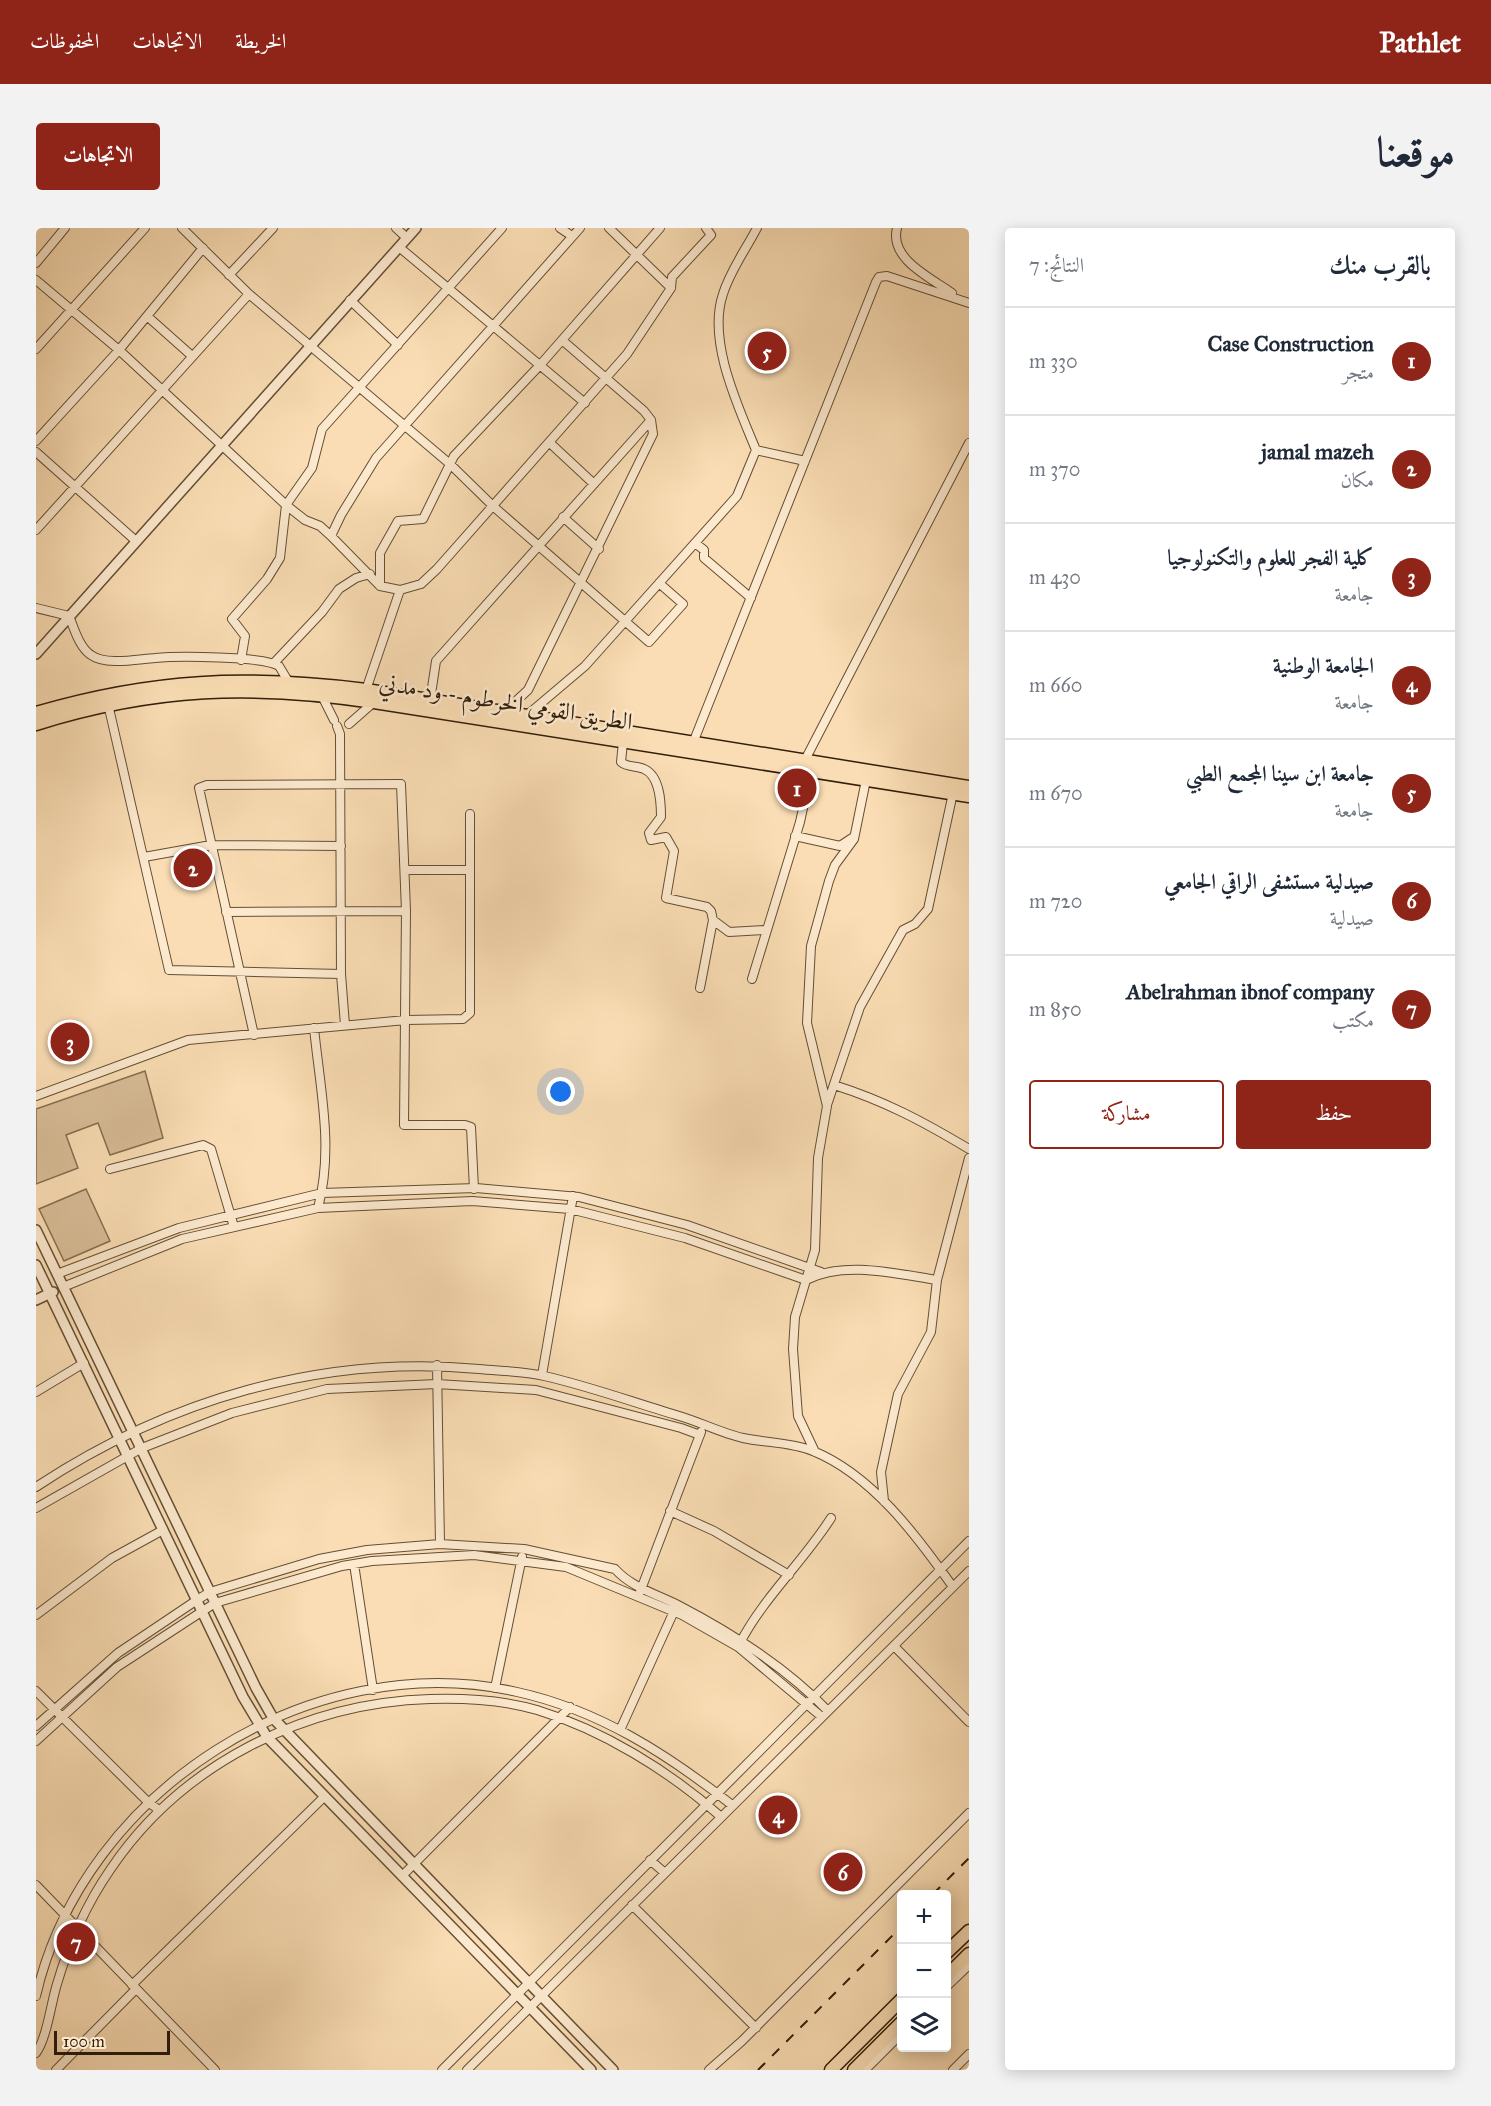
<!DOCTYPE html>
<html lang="ar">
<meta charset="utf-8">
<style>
:root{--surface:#fff;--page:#f2f2f3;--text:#1f2937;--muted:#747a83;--line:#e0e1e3;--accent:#8f2418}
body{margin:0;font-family:"IM FELL Great Primer",Amiri,serif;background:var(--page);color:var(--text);direction:rtl}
.controls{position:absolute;right:18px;bottom:18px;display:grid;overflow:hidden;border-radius:6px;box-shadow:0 3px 15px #0003}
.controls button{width:54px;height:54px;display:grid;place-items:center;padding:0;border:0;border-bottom:2px solid var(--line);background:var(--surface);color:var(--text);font:30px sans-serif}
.scale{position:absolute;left:18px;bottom:15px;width:116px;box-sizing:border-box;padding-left:6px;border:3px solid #321e0a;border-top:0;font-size:16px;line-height:21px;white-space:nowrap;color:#321e0a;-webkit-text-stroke:4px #fce9ce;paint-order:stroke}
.you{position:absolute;left:525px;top:864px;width:21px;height:21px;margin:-15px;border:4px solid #fff;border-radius:50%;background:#1a73e8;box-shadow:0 0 0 9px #1a73e833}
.badge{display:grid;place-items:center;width:39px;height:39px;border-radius:50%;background:var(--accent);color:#fff;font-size:20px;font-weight:700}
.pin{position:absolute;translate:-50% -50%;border:3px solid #fff;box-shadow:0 2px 6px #0006}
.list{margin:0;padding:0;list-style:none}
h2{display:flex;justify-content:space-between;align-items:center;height:78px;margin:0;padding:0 24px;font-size:26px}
h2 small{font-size:20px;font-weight:400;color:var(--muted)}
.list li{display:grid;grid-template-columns:39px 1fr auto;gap:18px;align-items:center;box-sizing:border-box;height:108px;padding:0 24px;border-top:2px solid var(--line)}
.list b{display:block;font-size:22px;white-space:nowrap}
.list p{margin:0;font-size:20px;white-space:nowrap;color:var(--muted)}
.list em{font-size:20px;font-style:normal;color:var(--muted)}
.actions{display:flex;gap:12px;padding:18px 24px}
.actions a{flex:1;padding:14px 0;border:2px solid var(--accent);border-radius:6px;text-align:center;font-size:21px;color:var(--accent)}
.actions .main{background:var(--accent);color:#fff}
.icon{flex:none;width:33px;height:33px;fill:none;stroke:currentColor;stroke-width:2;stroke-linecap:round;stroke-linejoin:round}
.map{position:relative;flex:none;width:933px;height:1842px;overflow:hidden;direction:ltr;border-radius:6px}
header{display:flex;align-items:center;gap:36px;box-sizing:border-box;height:84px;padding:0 30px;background:var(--accent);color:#fff}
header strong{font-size:28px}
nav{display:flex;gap:33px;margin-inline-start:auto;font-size:21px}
.intro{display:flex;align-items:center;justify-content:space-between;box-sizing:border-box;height:144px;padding:0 36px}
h1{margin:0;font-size:42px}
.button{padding:15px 27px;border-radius:6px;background:var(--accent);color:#fff;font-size:21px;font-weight:700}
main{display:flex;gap:36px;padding:0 36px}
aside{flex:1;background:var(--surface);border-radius:6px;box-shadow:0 3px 15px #0003}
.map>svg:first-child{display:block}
</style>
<header>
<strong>Pathlet</strong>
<nav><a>الخريطة</a><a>الاتجاهات</a><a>المحفوظات</a></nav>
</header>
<div class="intro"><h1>موقعنا</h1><a class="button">الاتجاهات</a></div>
<main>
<aside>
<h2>بالقرب منك<small>النتائج: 7</small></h2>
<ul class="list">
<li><span class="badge">1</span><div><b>Case Construction</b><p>متجر</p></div><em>330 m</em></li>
<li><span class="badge">2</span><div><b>jamal mazeh</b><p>مكان</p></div><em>370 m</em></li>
<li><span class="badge">3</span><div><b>كلية الفجر للعلوم والتكنولوجيا</b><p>جامعة</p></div><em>430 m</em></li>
<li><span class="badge">4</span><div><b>الجامعة الوطنية</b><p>جامعة</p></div><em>660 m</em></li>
<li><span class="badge">5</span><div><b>جامعة ابن سينا المجمع الطبي</b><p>جامعة</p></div><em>670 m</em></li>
<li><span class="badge">6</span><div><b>صيدلية مستشفى الراقي الجامعي</b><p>صيدلية</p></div><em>720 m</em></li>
<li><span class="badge">7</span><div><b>Abelrahman ibnof company</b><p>مكتب</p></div><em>850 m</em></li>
</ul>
<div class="actions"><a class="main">حفظ</a><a>مشاركة</a></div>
</aside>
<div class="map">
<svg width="933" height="1842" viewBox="0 0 933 1842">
<rect width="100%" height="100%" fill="#faddb4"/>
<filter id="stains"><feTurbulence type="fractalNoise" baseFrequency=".00333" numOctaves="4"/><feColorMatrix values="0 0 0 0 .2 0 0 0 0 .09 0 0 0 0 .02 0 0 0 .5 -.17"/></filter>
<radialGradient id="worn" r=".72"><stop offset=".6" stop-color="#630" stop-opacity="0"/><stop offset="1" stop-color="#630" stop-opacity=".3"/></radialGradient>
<path fill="#d8bd97" stroke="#856e50" stroke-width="1.5" d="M109 843 127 910 74 927 62 895 30 907 42 940 0 956V881Z
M50 961 74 1013 28 1033 3 981Z"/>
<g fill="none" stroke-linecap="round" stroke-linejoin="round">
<defs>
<path id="minor" d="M146 0 213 66 414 236 458 279 613 414 647 376 623 355
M360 0 371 10
M524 0 536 8
M573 0 635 60
M721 0C710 21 694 43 687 66 671 113 702 178 720 222L769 233
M861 0C853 31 895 50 916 65
M363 19 549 175
M0 35 29 0
M193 47 237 0
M0 52 83 122 250 277 269 292 284 298 295 308 344 358 364 362
M314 72 362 117
M111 88 156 128
M0 121 109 0
M0 213 83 122 167 20
M514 215 558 256
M0 224 100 313
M527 289 563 321
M0 302 213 66
M295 308 305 287 340 230 544 0
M659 315 668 322V330L715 370
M344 358V325L362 293 387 291 418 228 505 136 624 0
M0 380 33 388C38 400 43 419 55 427 70 438 102 431 119 430 140 428 228 428 243 438L252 453
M205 432 209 408 196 391 231 351 244 330 250 277 276 240 286 201 466 0
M238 435 286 384 303 361 320 350 334 346
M330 462 364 362 385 356 401 341 591 126 635 60 636 49 675 7 670 0
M285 466 298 492
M394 473 400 433 615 192
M72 476 133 742 305 746
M468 484 492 462 617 206 615 192 608 183 526 112
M490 488 549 438 701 268 720 222
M313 496 338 474
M301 498 304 506 305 746 309 797
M587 514 585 534C592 540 600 537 608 541 624 548 625 574 625 589L613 605 615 612 630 609 638 623 630 670 671 679 675 683 677 692 664 760
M657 515 840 54 843 49 851 48 933 75
M769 532 933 215
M759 608 804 618 816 610
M108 629 175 617 305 618
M369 642H432
M190 684 370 683
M677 692 693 704 730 702
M716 751 764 594 775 543
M278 800C284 861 298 920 282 980
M218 807 163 560 171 557 365 556 370 683 368 897H429L435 899 438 961
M798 857C849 873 888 894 933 921
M0 868 152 812 370 792 427 791 434 785V586
M791 877 824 779 867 702 879 696 892 681 917 565
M74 941 167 917 175 921 198 999
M21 1046 143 1000 286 965 440 960 543 969 651 997 785 1044
M27 1059 146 1011 282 980 436 973 534 981 649 1010 770 1052C808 1032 861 1046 901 1052
M401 1137 404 1316
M506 1147 537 968
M0 1164 48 1135
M779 1224 762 1188 757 1121 759 1089 779 1022 782 930 791 878 771 795 775 718 793 653 799 637 818 611 830 552
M0 1259C131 1172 286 1126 443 1141 464 1143 487 1143 508 1148 553 1158 596 1174 640 1187 662 1193 685 1205 707 1210 731 1215 754 1214 777 1223 836 1247 881 1308 917 1359
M848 1273 845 1244 862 1166 895 1104 901 1052 933 930
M0 1280 106 1220 196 1185 291 1161 401 1156 500 1162 645 1200 664 1207
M634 1283 678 1303 753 1347
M318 1336 337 1462
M604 1364 665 1204
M0 1387 76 1330 127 1302
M704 1415C728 1369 767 1334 795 1290
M858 1418 933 1494
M459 1460 486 1329
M0 1463 112 1574 123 1582
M0 1498 82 1425 161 1372 174 1364 283 1331 331 1322 404 1316 488 1321 579 1341C595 1359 620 1366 642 1377 696 1405 750 1439 792 1483
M585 1500 639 1381
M0 1513 81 1439 179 1375 306 1338 336 1333 438 1327 530 1339 646 1387 702 1419 786 1489
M614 1632 629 1645
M366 1648 534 1479
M0 1657 179 1842
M596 1677 720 1800
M96 1757 288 1569
M910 1759 933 1737
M0 1768C47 1563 275 1417 481 1464 563 1482 631 1526 696 1577
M0 1825C11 1810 15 1775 21 1756 33 1715 50 1677 74 1642 145 1536 268 1475 394 1471 429 1470 467 1472 501 1482 567 1502 633 1543 684 1588
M20 1842 100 1761
M406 1842 933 1313
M431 1842 933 1343
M673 1842 706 1813 933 1585
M829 1842 866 1805
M917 1842 933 1826"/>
<path id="tertiary" d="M0 426 380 0
M0 1002 220 1460 237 1490 577 1842
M0 1037 207 1469 231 1509 555 1842
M0 1072 17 1064"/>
<path id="primary" d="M910 1725 933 1703
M910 1749 933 1726
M795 1842 866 1771
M818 1842 866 1794"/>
<path id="trunk" d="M0 485C116 451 211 447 330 462L933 559
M0 496C119 459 216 456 338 474L933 568"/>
</defs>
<use href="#minor" stroke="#644e34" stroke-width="10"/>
<use href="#tertiary" stroke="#644e34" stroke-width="12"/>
<use href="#primary" stroke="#321e0a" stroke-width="15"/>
<use href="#trunk" stroke="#321e0a" stroke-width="15"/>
<use href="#minor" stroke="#fce9ce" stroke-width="8"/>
<use href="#tertiary" stroke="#fce9ce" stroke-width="9"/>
<use href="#primary" stroke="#faddb4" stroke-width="12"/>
<use href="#trunk" stroke="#faddb4" stroke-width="12"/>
<path stroke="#321e0a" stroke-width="2" stroke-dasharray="10 10" stroke-linecap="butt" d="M897 1666 933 1630
M722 1842 866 1698"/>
</g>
<g text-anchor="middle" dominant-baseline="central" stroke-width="5" stroke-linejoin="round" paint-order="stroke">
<g font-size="24" fill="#321e0a" stroke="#fce9ce">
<text transform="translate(470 474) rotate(9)">الطريق القومي الخرطوم - ود مدني</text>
</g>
</g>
<rect width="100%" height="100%" filter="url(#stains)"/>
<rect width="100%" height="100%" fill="url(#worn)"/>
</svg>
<div class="controls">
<button>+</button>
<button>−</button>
<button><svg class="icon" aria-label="layers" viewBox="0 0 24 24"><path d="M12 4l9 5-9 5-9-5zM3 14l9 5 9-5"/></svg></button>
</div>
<div class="scale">100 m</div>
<div class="you"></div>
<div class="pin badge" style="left:761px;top:560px">1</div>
<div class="pin badge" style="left:157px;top:640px">2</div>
<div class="pin badge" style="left:34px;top:814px">3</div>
<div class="pin badge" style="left:742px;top:1587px">4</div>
<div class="pin badge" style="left:731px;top:123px">5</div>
<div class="pin badge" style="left:807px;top:1644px">6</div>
<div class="pin badge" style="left:40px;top:1714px">7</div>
</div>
</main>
